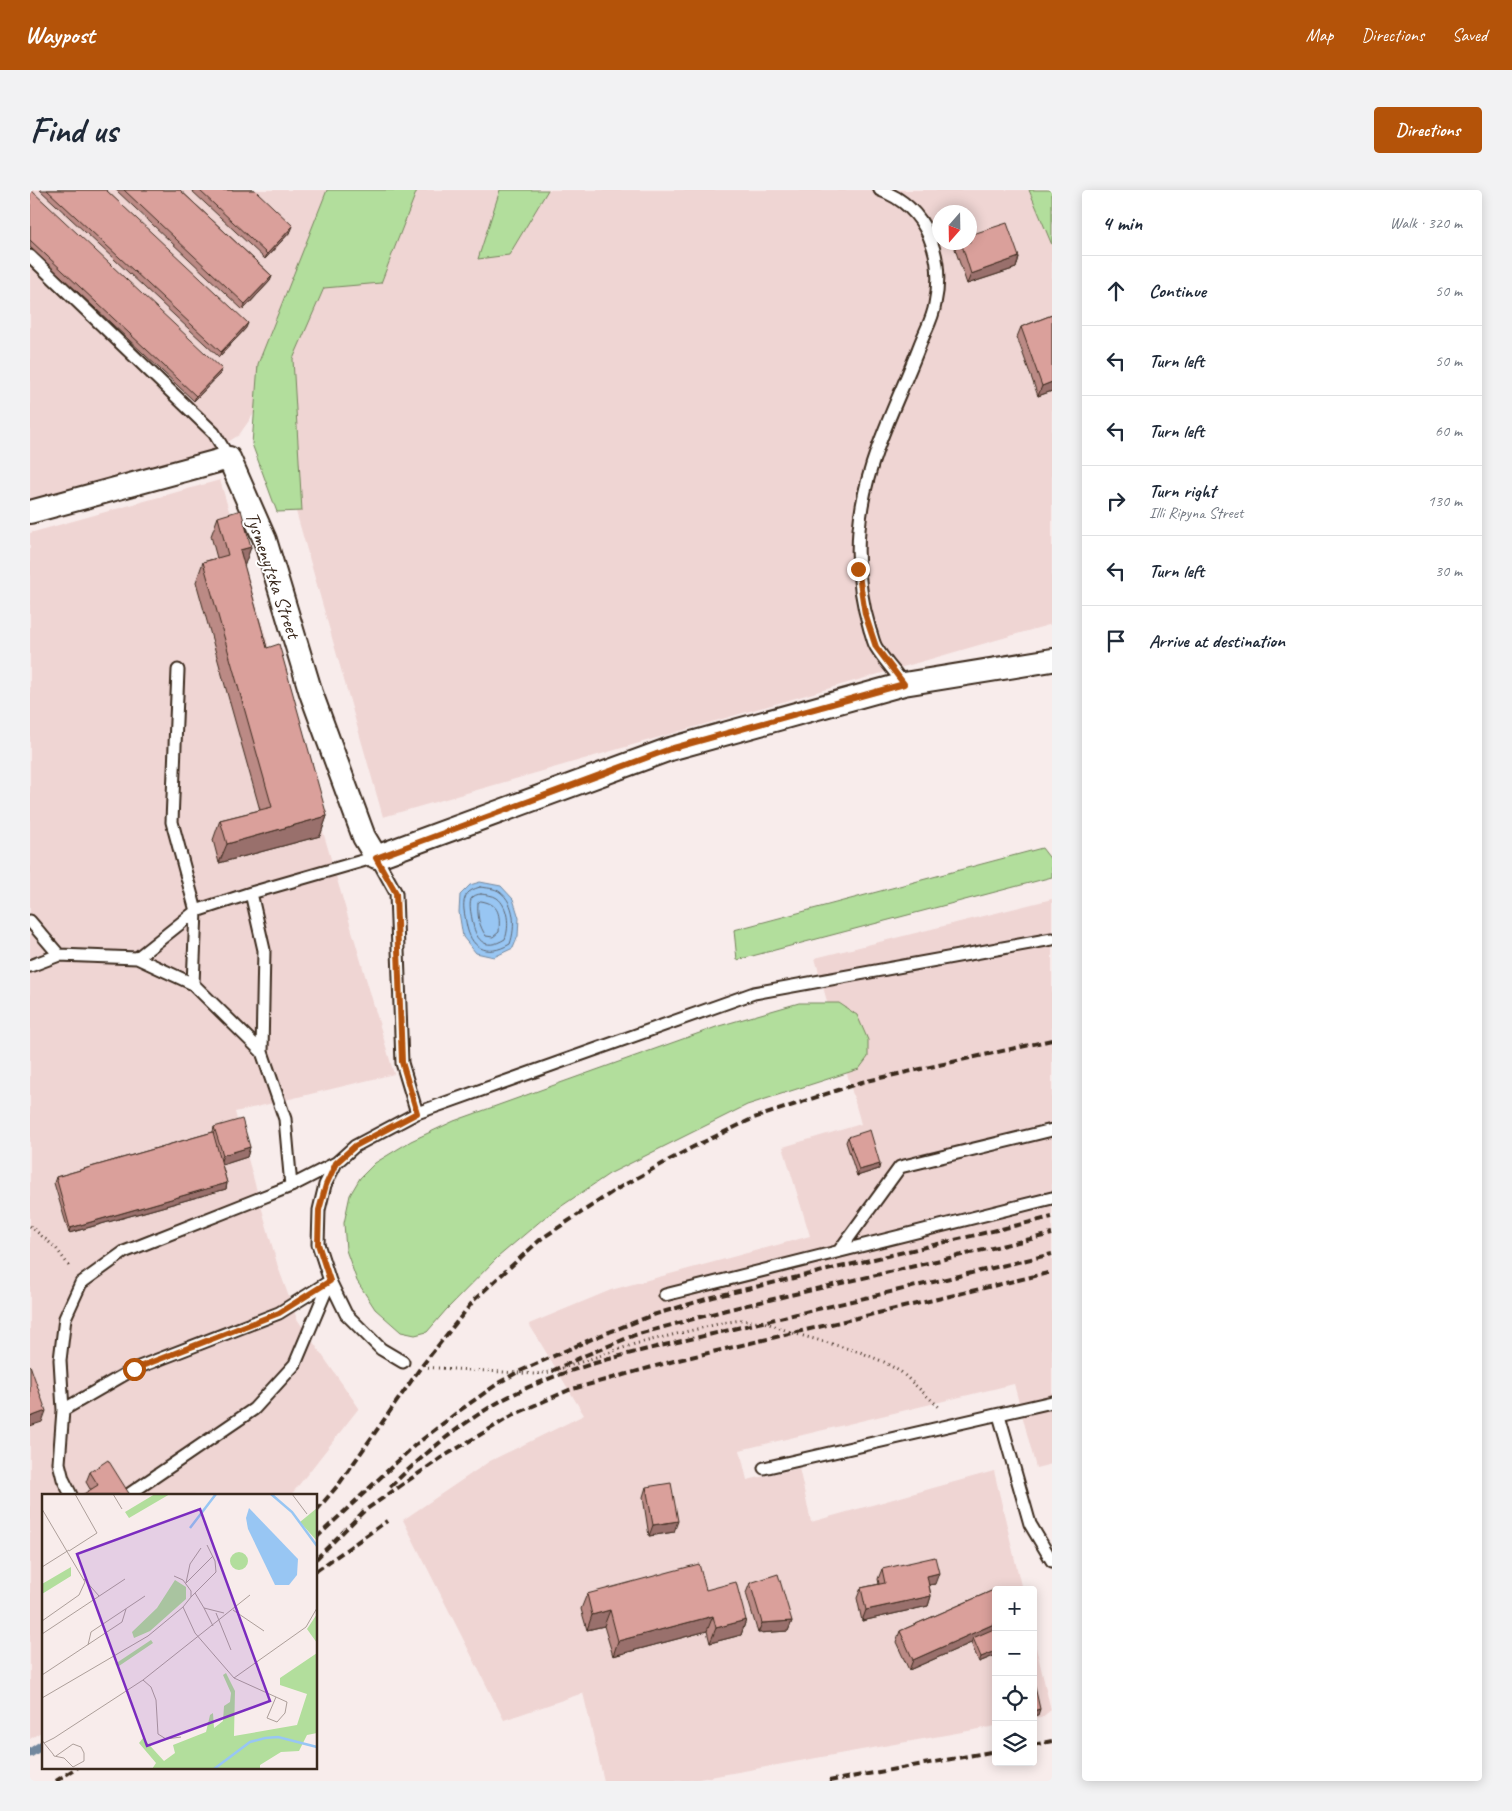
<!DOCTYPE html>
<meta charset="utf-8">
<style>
:root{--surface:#fff;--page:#f2f2f3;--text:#1f2937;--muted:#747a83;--line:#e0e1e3;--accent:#b45309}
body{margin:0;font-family:Caveat,sans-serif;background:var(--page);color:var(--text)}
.controls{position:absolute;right:15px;bottom:15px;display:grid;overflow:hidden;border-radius:5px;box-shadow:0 2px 12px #0003}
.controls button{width:45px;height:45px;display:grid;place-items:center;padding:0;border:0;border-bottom:1px solid var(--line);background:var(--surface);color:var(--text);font:25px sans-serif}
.compass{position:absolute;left:902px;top:15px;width:45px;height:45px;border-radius:50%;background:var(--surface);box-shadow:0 2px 12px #0003;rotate:200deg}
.stop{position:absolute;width:15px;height:15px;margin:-11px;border:4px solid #b45309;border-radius:50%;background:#fff}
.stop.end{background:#b45309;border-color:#fff;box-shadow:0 1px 5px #0008}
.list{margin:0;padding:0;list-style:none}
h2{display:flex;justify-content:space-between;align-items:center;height:65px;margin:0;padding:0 20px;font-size:21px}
h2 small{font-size:16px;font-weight:400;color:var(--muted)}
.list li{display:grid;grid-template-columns:32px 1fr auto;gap:15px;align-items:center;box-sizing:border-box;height:70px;padding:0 20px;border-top:1px solid var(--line)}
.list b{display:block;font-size:19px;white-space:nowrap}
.list p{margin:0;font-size:16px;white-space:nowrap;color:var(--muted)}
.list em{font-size:16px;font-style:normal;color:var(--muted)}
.icon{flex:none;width:28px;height:28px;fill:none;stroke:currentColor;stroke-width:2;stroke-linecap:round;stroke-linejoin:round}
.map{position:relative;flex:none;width:1022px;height:1591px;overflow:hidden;border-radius:5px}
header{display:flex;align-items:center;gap:30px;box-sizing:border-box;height:70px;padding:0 25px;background:var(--accent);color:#fff}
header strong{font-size:24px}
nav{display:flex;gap:28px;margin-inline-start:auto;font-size:18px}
.intro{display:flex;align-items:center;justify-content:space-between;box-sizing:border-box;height:120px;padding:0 30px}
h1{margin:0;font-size:35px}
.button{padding:12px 22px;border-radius:5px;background:var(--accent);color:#fff;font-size:18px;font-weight:700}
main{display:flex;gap:30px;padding:0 30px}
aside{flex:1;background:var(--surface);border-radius:5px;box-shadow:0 2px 12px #0003}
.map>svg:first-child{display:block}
</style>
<header>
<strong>Waypost</strong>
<nav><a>Map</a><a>Directions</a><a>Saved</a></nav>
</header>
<div class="intro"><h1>Find us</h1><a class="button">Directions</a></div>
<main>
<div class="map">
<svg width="1022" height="1591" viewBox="0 0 1022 1591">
<rect width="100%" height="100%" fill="#f8eceb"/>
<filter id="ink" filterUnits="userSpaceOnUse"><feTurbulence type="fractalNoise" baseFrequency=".02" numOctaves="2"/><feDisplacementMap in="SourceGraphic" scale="10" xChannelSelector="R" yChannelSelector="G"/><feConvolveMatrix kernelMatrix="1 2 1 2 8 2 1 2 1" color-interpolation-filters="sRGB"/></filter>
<g filter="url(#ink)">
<path fill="#efd5d3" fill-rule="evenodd" d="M0 0H1022V434L353 627 234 209 209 245 174 267 0 312ZM909 22H939V52H909Z
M190 290 364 884 205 922 248 1077 267 1129 329 1218 261 1305H14V1540L0 1549V343Z
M1022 709V1274L1006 1278 984 1194 710 1260 717 1290 769 1278 781 1332 964 1281 992 1400H966V1536L658 1591H574L553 1503 474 1530 373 1330 460 1271 554 1225 499 1134 581 1100 780 1046 753 957 831 934 785 768Z
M1003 1445 1021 1520 1011 1528 1003 1529Z"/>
<path fill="#b2de9c" stroke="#76845d" d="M297 0H387L351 93 294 98 263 169 272 321 247 322 222 254 228 174Z
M470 0H518L479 65 448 69Z
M999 0H1022V55Z
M1012 658 1022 671V687L707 770 704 740Z
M769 813H809L827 825 838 850V867L829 879 717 915 579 984 514 1028 468 1067 416 1120 397 1142 385 1145 371 1142 345 1119 327 1091 316 1060 314 1033 320 1005 330 988 345 973 381 951 424 931 689 836Z"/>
<path fill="#98c6f3" stroke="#73889e" d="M450 692 471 696 483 709 489 728 488 746 483 758 464 767 446 763 433 747 429 722 430 705 440 695Z"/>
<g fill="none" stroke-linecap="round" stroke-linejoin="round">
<path stroke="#606873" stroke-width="1" d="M450 697C456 698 465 698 470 702 485 713 486 737 480 754 456 768 440 758 436 732 435 725 432 715 435 708 437 701 444 699 450 697Z
M451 704C456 705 463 705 467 708 478 716 480 736 475 749 454 762 445 749 442 729 441 723 439 715 441 709 443 706 447 704 451 704Z
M451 711C470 714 470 725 469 742L463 747 456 746C449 736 447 725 448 713Z"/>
<path stroke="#73889e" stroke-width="9" d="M0 1563 14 1554"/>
<defs>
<path id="service" d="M850 0C897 17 915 67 905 114 903 129 894 143 889 157 869 209 841 261 832 316 825 357 828 400 840 440 842 445 843 452 846 457 854 470 865 482 874 494
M0 66 184 243 199 268
M148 480 142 632 166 721 163 794
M221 703 234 760 232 862
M0 731 29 765
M107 768 163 794 232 862 255 929 261 996
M0 776 29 765 107 768 166 721 221 703 346 667 366 703 372 873 387 923
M809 1061 870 977 1022 940
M635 1105 1022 1008
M373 1172 351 1159 316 1124 300 1091 288 1054 289 1020 295 995 306 973 325 956 387 923 724 803 1022 749
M33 1220 104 1179 249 1123 300 1091
M969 1225 1000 1334 1022 1371
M734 1278 1022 1212
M41 1305 33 1289 29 1273 33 1220 30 1170 35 1128 51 1093 94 1062 261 996 306 973
M98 1305 224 1219 265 1174 300 1091"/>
<path id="minor" d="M0 322 199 268 235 350 281 503 334 647 346 667 640 559 874 494 1022 470"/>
</defs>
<use href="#service" stroke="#3b2a1e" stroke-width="15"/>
<use href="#minor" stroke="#3b2a1e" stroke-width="26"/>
<path stroke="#3b2a1e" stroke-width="3" stroke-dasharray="1 4" stroke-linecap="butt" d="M0 1036 26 1058 39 1076
M393 1177 504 1184 521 1182 605 1154 692 1133 711 1130 734 1132 763 1143 830 1162 854 1172 871 1182 909 1217"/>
<use href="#service" stroke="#fff" stroke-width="11"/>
<use href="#minor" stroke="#fff" stroke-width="22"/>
<path stroke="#3b2a1e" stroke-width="4" stroke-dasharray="8 4" stroke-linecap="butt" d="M522 1181 556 1165 605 1145 696 1120 1022 1044
M360 1297C397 1261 439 1226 486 1203 554 1170 630 1157 703 1139 809 1114 916 1089 1022 1064
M286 1321 309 1294 391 1177 445 1109 511 1049 587 999 661 958 724 928 832 892 1022 850
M286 1348 384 1256 429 1221 470 1192 488 1182 564 1148 623 1125 683 1107 1022 1027
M286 1369 334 1321 411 1268 485 1224 539 1200 644 1171 1022 1082
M286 1381 357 1331
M1003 1555 1022 1551
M26 1591 48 1577
M799 1591 966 1561"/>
</g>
<path fill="#bb8a85" stroke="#3b2a1e" d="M0 0 190 184 164 211 0 57Z
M10 0H76L216 138 189 167Z
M86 0H150L242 86 240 91 213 120Z
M161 0H225L261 41 235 69Z
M928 52H940L989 67 986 78 937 94 925 59Z
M1022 125V201L1008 206 987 147 991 137Z
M188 327 221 357 214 376 237 458 297 626 290 646 189 673 183 650 190 630 230 620 166 392 173 372 187 368 181 346Z
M184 937 220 957 217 967 192 975 197 993 196 999 39 1043 24 993 26 987 183 942Z
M818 947 849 979 827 986 816 952Z
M60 1282 100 1305 60 1299 56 1292Z
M616 1297 644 1342 619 1346 613 1307Z
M852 1379 905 1394 899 1395 901 1406 898 1416 832 1431 827 1408 831 1398 849 1394 848 1389Z
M720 1393 762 1431 758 1441 728 1443 716 1403Z
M966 1399V1465L949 1472 941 1453 879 1480 866 1452 870 1441Z
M676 1400 716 1430 711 1445 680 1453 677 1441 583 1466 574 1436 557 1440 551 1419 557 1404Z"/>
<path fill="#99706c" stroke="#3b2a1e" d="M263 36 261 41 235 69 237 64Z
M989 67 986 78 937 94 941 84Z
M242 86 240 91 213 120 215 114Z
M218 133 216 138 189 167 191 162Z
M192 179 190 184 164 211 166 206Z
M1022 192V201L1008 206 1012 196Z
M221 357 214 377 210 360Z
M297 626 290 646 189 673 197 654Z
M220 957 217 967 189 976 193 965Z
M850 974 849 979 827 986 829 980Z
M197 993 196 999 39 1043 40 1038Z
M16 1221 12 1232 0 1236V1227Z
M648 1331 644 1342 619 1346 623 1335Z
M909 1383 905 1394 893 1396 897 1386Z
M901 1406 898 1416 832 1431 836 1420Z
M580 1420 574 1436 557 1440 562 1425Z
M683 1426 677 1441 583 1466 588 1451Z
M716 1430 711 1445 680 1453 686 1438Z
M762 1431 758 1441 728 1443 732 1433Z
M966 1433V1442L943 1448 941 1453 879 1480 883 1470Z
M966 1461V1465L949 1472 951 1467Z
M1010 1519 1008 1525 1003 1526V1521Z"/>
<path fill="#daa09b" stroke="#3b2a1e" d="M0 0H1L192 179 166 206 0 50Z
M17 0H76L218 133 191 162Z
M94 0H150L242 86 215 114Z
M169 0H225L263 36 237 64Z
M977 33 989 67 941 84 931 52H940V45Z
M1022 125V192L1012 196 991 137Z
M211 320 221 357 210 360 237 458 249 454 297 626 197 654 190 630 242 617 173 372 198 365 188 327Z
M212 929 220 957 193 965 184 937Z
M840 940 850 974 829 980 818 947Z
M183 942 197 993 40 1038 26 987Z
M0 1175 16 1221 0 1227Z
M78 1270 100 1305H52L68 1295 60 1282Z
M641 1293 648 1331 623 1335 616 1297Z
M905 1367 909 1383 897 1386 901 1406 836 1420 831 1398 855 1393 852 1379Z
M669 1374 676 1400 706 1392 716 1430 686 1438 683 1426 588 1451 580 1420 562 1425 557 1404Z
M748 1384 762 1431 732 1433 720 1393Z
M966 1399V1433L883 1470 870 1441Z
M966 1438V1461L951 1467 943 1448Z
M1003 1488 1010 1519 1003 1521Z"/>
</g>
<g fill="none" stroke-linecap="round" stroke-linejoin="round" filter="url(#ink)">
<path stroke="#b45309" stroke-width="6" d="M104 1179 249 1123 300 1091 288 1054 289 1020 296 995 306 973 325 956 387 923 372 872 366 703 346 668 640 559 874 494 846 457 835 424 828 379"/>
</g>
<g text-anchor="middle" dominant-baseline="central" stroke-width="4" stroke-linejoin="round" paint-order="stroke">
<g font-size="20" fill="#3b2a1e" stroke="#fff">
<text transform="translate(243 385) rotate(71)">Tysmenytska Street</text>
</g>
</g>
<g transform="translate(12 1304)">
<rect width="275" height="275" fill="#f8eceb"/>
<path d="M113 0H128L87 24 83 18ZM275 14V47L258 28ZM188 67a9 9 0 1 1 18 0a9 9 0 1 1-18 0ZM29 73V82L0 100V90ZM133 86 144 93V105L108 137 92 144 90 138 115 114ZM275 120V149L265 135ZM109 146 111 149 77 172 73 170ZM275 159V239L265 241 257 257 239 258 218 271V275H110L114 269 97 249 101 244 122 267 133 259 131 251 164 238 168 221 171 219 172 234 181 227 182 212 188 208 189 199 181 181 184 179 193 197 192 242 255 231 265 200 238 191V184Z" fill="#b2de9c"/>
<path d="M207 14 256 65 255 81 247 91H233L206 35 204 24Z" fill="#98c6f3"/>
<path fill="none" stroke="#98c6f3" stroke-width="2.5" d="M229 0 250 18 275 52M148 34 174 0M172 275 208 248 223 244 236 243 275 253"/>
<path fill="none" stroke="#ac9e99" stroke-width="1" d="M71 0 80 15M250 0 265 20M0 15 43 88 37 101 0 127M27 57 55 39 33 0M0 73 27 56M42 85 57 102M144 89 148 70 159 54M144 89 171 62M153 99 162 114 182 119M149 103 174 78 173 67 165 51M141 113 153 139 192 184 245 208 243 219 235 228 225 224 234 203M162 114 171 132M191 116 222 137M174 119 189 156M0 140 83 85M46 151 49 138 103 102M0 181 80 128 84 115M192 184 264 133 275 114M101 186 109 193 114 206 116 240 124 245 139 243M0 204 106 142 141 113 149 103V97L141 86 132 82M0 246 2 249 12 244 101 186 208 101M2 249 11 260 12 262 22 264 31 273 42 267V259L39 253 31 250 14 262"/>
<path fill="#7b2cbf" fill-opacity="0.15" stroke="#7b2cbf" stroke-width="2.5" d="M158 15 228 207 105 252 35 60Z"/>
<rect width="275" height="275" fill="none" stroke="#3b2a1e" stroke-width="2.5"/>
</g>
</svg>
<div class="controls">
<button>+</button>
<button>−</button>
<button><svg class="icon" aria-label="locate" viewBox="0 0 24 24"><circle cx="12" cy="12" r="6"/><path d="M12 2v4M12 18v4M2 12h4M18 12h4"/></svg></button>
<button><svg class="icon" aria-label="layers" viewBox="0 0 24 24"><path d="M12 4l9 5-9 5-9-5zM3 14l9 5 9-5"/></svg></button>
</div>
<svg class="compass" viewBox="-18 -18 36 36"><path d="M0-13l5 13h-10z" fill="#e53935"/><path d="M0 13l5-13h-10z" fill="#747a83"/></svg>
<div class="stop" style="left:104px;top:1179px"></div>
<div class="stop end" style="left:828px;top:379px"></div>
</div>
<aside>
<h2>4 min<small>Walk · 320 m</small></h2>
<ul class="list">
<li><svg class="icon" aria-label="ahead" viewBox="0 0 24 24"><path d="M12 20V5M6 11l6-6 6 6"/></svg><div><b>Continue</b></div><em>50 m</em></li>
<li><svg class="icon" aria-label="left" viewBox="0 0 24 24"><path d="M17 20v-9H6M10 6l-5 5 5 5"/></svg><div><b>Turn left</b></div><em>50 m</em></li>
<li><svg class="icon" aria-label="left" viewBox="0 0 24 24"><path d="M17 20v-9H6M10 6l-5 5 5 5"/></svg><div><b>Turn left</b></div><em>60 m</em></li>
<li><svg class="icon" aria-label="right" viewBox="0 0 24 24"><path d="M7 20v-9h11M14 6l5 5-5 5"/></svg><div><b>Turn right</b><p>Illi Ripyna Street</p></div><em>130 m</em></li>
<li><svg class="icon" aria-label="left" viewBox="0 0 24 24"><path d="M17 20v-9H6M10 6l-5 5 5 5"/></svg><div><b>Turn left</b></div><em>30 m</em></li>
<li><svg class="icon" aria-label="arrive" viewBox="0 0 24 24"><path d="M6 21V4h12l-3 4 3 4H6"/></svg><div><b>Arrive at destination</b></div></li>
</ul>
</aside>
</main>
